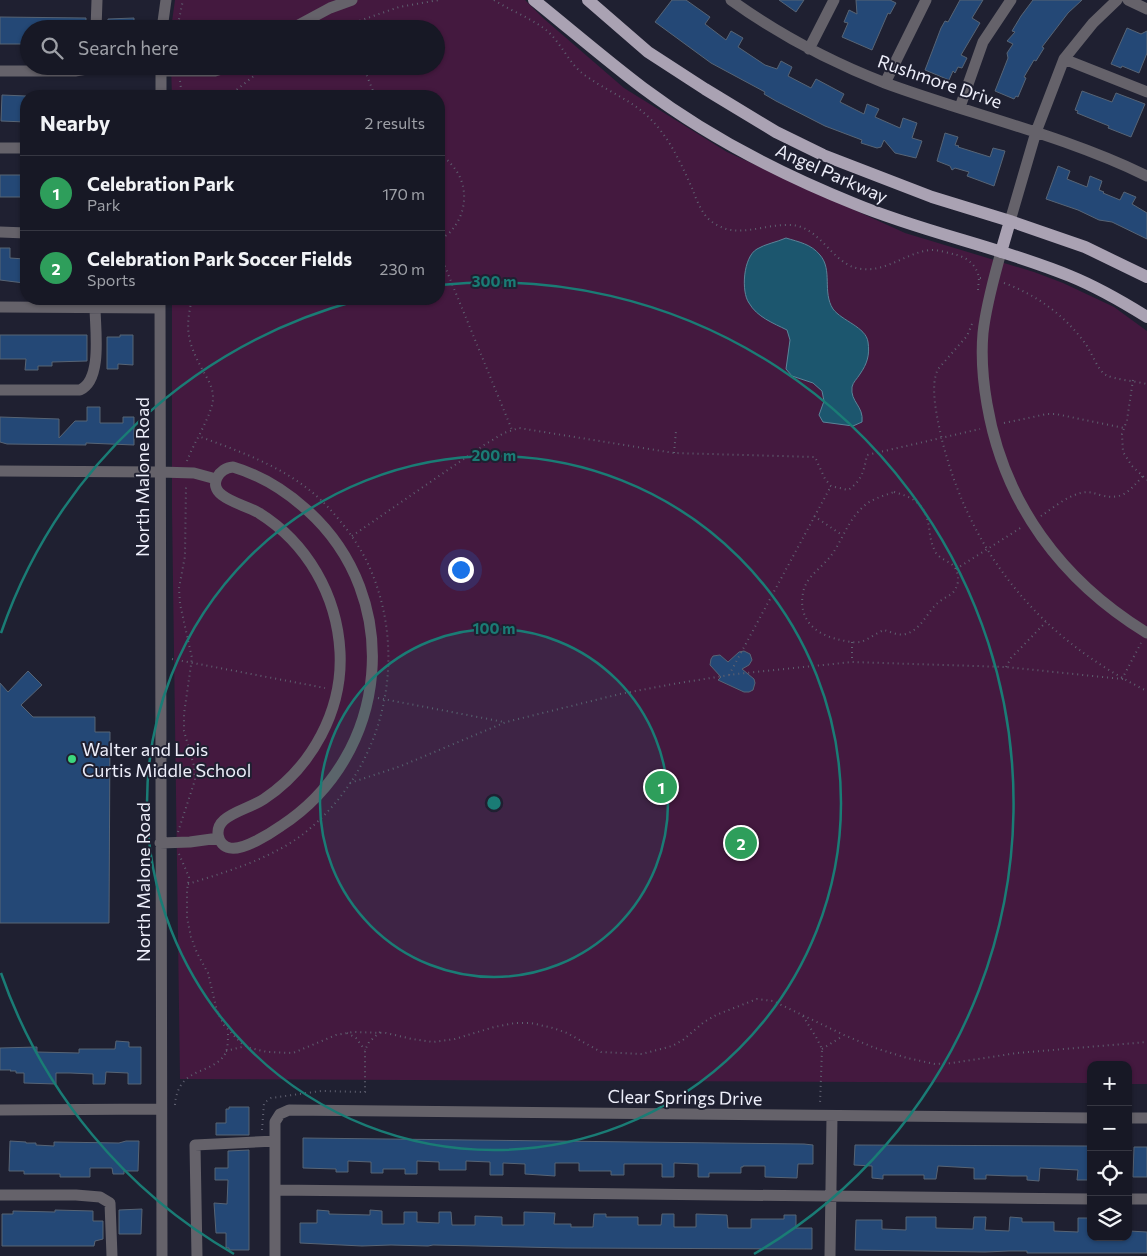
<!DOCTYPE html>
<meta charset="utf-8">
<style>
:root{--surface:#171825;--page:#20212d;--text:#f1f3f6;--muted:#9ea0a7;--line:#363742;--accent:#3cd77e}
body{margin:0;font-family:Commissioner,sans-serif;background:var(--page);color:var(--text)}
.controls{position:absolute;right:15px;bottom:15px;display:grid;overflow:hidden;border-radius:10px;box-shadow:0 1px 4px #0004}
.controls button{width:45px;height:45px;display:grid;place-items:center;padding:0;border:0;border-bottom:1px solid var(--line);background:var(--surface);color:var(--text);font:25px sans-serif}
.you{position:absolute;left:460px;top:569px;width:18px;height:18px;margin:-12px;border:4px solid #fff;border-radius:50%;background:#1a73e8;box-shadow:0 0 0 8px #1a73e833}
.badge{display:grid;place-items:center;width:32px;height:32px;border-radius:50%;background:var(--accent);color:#fff;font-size:16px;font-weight:700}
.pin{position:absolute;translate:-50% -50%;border:2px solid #fff;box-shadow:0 1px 5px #0006}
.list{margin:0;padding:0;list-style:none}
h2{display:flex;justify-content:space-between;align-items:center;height:65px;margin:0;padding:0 20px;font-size:21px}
h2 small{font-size:16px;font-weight:400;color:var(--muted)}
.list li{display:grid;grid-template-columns:32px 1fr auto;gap:15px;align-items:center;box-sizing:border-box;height:75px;padding:0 20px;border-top:1px solid var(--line)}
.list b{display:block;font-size:19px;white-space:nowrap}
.list p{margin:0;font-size:16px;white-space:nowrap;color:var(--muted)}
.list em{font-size:16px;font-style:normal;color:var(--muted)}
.icon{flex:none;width:28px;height:28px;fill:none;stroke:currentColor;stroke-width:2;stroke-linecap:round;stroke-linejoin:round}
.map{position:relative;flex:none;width:1147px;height:1256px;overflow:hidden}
.search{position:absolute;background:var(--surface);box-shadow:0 1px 4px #0004;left:20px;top:20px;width:425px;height:55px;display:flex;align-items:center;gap:12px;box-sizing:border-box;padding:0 18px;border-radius:28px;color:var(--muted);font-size:19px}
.panel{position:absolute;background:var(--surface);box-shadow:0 1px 4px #0004;left:20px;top:90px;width:425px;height:215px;border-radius:20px}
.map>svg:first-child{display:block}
</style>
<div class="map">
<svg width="1147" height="1256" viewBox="0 0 1147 1256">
<rect width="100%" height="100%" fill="#1f2031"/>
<path fill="#44193f" d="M175 0H525L543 18 624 88 727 152 905 233 1034 272 1063 283 1114 307 1147 331V1084H1128V1065H1091V1083L180 1079 172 510V299H439V96H172L171 66H436V29H171Z"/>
<path fill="#1c566e" stroke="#5b8498" d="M786 238C799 242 811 244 820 255 833 270 822 292 833 309 842 321 866 327 868 342 870 355 867 364 860 374 857 379 853 382 852 387 850 402 864 406 862 422L853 426 823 422 819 415 824 401 822 391 813 383 792 376 786 369 790 340 787 330C773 323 757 317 749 303 741 292 743 257 757 249 765 244 777 242 786 238Z"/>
<path fill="#244876" stroke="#576475" d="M672 0H686L710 17 705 24 726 40 731 31 743 38 738 47 765 65 777 69 781 61 792 67 788 76 811 88 816 79 844 94 840 102 864 114 867 104 879 109 875 117 900 128 903 118 917 123 912 138 922 141 916 158 895 153 884 140 881 147 877 148 861 143 862 140 825 126 776 101 764 94 765 92 711 63 655 22Z
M779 0H804L796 12Z
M856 0H890L896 3 890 14 888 13 872 50 842 37 848 23 844 22 849 10 857 14Z
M960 0H983L972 18 980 23 961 55 967 58 962 68 958 67 955 73 953 71 949 80 925 70 941 28 945 21 948 22Z
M1033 0H1082L1068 13 1042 47 1044 48 1036 61 1034 60 1024 77 1026 78 1018 97 1016 96 1014 99 995 91 1008 58 1007 53 1013 44 1007 41 1015 32 1012 31 1021 16Z
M0 17 86 18V29H29V44H0Z
M134 18V29H107L108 19Z
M1127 28 1141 34 1147 31V53L1139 73 1122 66 1121 68 1111 64Z
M1082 91 1112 102 1116 93 1145 104 1131 137 1108 128 1109 126 1077 113 1078 111 1075 110Z
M2 95 26 96V122L1 121Z
M945 133 958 137 955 145 959 146 958 147 990 157 993 148 1005 151 994 186 967 176 969 172 955 168 952 170 950 166 937 161Z
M1058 166 1070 171 1067 179 1087 187 1090 176 1102 181 1099 190 1104 192 1103 193 1120 200 1124 192 1136 197 1132 204 1147 213V239L1112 222 1099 220 1078 210 1046 199Z
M0 175H26V197H0Z
M0 248H10V258L25 259 24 283 0 280Z
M0 335H87V361L52 362V366H38V370H25L26 359H0Z
M120 335H133V365L118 364V369H107V337H120Z
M87 407H100V423H123V417H134V445L86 443V445L7 444 0 442V417L59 419V438L75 421H87Z
M744 651 750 654 752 660 749 665 742 669 754 679 755 683 753 690 749 692H744L718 680 721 677 710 665 711 659 713 656 720 655 728 662 739 652Z
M28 671 42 685 21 705 33 717H95V732H110L109 923H0V683L8 692Z
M116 1041 129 1042V1047H141V1084H128V1073L106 1072 105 1084H93V1074L70 1073H56V1084L24 1083V1073H16V1071H10L11 1070H0V1048L37 1047V1052L79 1053V1049H115Z
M229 1107H249V1135H216V1123H226V1109H229Z
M303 1138 804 1144 813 1145V1164H798L797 1178 765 1177V1166H743V1167H741V1173H709V1177H698V1164L674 1163V1177H662V1164H624V1175H611V1171H579V1163H555V1176L525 1174V1164L503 1163V1175H490V1162L466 1161V1170H439V1162L417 1161V1174H405V1169H383V1173H371V1162L348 1161V1172H336V1169L303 1168Z
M10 1141 26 1142V1143H36V1145L54 1146V1142L119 1143 126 1141H139L138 1171H124V1174H113L112 1168H90V1177H60V1174H24V1171H9Z
M855 1145 1090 1146 1091 1171 1089 1180H1077L1078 1170 1040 1168 1039 1181 1027 1180V1176H1012L986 1175V1179H974V1168L938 1166 936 1179H924V1175H883V1179L872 1178V1166L854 1165Z
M1134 1147H1147V1177H1133Z
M249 1150V1250H229V1248H226V1233H216L214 1203 227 1204 228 1180H215V1168H228V1151Z
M142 1209 141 1234H119V1210Z
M55 1210 93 1211V1221H103V1239L95 1241 94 1246H2V1214H13V1211L55 1212Z
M317 1210 329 1211V1214L370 1215V1210L382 1211V1224H404V1212H417V1222L439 1223V1212H451L452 1225H475V1216L502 1217V1225H524V1212L555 1213 554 1224H571V1227H593L594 1214H606V1217H638V1225H661L662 1214H674V1227H696V1214L727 1215 728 1228H751V1219H784V1215H796V1228H812V1249L566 1248 433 1245 428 1246 391 1245 362 1246 300 1243V1223H317Z
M906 1217H936V1228L973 1229 974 1217H986L985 1230 1009 1231 1010 1217 1022 1218V1222H1054V1231L1078 1232V1218H1090L1091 1237H1129V1231L1147 1232V1253H1027V1251H1009L985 1252 855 1250 856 1220H882V1229L906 1230Z"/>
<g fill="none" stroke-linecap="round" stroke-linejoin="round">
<path stroke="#5f6070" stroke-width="2" stroke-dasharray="1 4" stroke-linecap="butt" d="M494 0C511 11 531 18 546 30 562 43 569 65 586 76 614 96 638 101 661 131 674 148 683 168 692 188 695 196 699 207 705 215 710 222 718 226 726 229 750 235 774 221 798 226 824 233 835 267 862 269 887 272 907 252 931 250 939 250 949 253 957 255 968 258 977 266 979 278H982
M177 29 183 0
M336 29 399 7 439 0
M363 66 375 96
M180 81 182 96
M229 96 266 66
M439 155C443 157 448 160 451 164 469 183 468 212 451 231 448 235 443 237 439 240
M439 252 512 430
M1004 283C1037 295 1064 315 1085 343 1091 351 1098 371 1106 375 1116 380 1135 381 1147 384
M978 290 979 278
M972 324 967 336 938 369C929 387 938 421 942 440 971 555 1041 639 1147 691
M1133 380 1127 420 1122 434 1123 452 1132 466 1147 480
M1004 423 1047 414H1056L1124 428
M674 453 676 431
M187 461C193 444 214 412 213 397 213 387 207 378 202 369 187 341 185 329 192 299
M894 492C915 498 925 504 929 527 930 536 931 544 936 553 943 563 956 560 958 577 958 580 958 585 956 588 953 595 947 596 942 600 928 608 923 629 906 634 899 636 891 632 884 630 876 633 868 640 860 642 853 643 844 641 837 639 815 634 798 619 803 593 805 578 820 569 830 557 842 542 847 521 863 507 871 499 883 496 894 492Z
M814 516 842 535
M1041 516C1053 508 1067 496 1081 493 1088 491 1094 493 1100 495 1123 501 1129 491 1143 476
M352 536 484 445 504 433 519 428 674 453 815 457 825 479 831 486 848 490C862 481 864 470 867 455L980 429
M956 569 1022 527
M852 642V662
M172 659 325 688
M1006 667 1011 658 1046 622
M729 675 831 486
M378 698 504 722
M350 783 401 766 506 722 620 694 673 684 736 674 852 662 1006 667 1122 679 1141 643
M178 832 195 780 194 766 184 731V714L192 658 180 604 179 588 185 556 186 484
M179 854 189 877 187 890V918L191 937 197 953 208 973 217 1011 224 1025 241 1043 250 1048 267 1052 293 1053 336 1035 353 1032 386 1033 412 1039 433 1042 455 1039 494 1027 515 1023H531L553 1028 567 1033 601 1052 642 1054 672 1046 683 1040 704 1022 716 1015 757 999 773 1001 844 1035 875 1048 907 1058 935 1064 952 1063 1017 1053 1147 1042
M188 884C226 872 270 859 302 835 383 772 411 660 369 566 359 544 343 523 326 505 291 469 244 453 198 436
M803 1016 816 1037 822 1049 820 1104
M347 1033 356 1038 365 1050
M822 1049 843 1036
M226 1051 246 1046
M175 1105C178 1064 215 1076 226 1052 228 1047 228 1038 228 1032
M262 1130 264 1103 271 1098 321 1091 365 1092V1050L369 1042 380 1032"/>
<path stroke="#65626a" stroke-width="11" d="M731 0C778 34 831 62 885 83 972 115 1063 135 1147 176
M1128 0 1147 9
M96 29 97 0
M162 29 166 0
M291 29 330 8 352 0
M809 49 834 0
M1064 59 1147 92
M0 71H75L87 69 90 66
M161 71H215L231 66
M885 83 926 0
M161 96V66
M960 107 983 42 1011 0
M0 148H26
M1010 221 1036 132 1064 59 1093 23 1117 0
M0 232 26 233
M1001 252C994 278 986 305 983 333 981 356 983 381 987 404 1004 504 1062 581 1147 633
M160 299 162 1256
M0 307 160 308
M0 390H80C103 380 95 328 95 307
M233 467C260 475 286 491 307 510 405 598 390 755 281 826 271 833 243 851 230 848 217 845 214 829 224 820 234 811 252 807 264 799 312 767 343 710 340 652 337 595 307 543 259 513 247 506 232 503 222 495 208 485 219 468 233 467Z
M0 471 160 472 194 473 216 479
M160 843 190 842 219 838
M0 1110 161 1109
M1128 1118H1147
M275 1190 1091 1199
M0 1195H76L100 1197 110 1203 112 1256
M1128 1199H1147
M197 1256 195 1145 275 1141
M275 1256V1122L280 1114 289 1110 1091 1118
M830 1256 832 1116"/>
<path stroke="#aaa2b3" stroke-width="12" d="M534 0C570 29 606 60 643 88 707 136 780 174 855 204 925 233 1000 247 1070 276 1097 287 1123 302 1147 317
M588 0 648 52 705 89 776 132 823 155 932 197 1010 221 1085 247 1147 277
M1001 252 1010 221"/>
</g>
<circle cx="494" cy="803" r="174" fill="#1a7c75" fill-opacity=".12"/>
<g fill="none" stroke="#1a7c75" stroke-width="2.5">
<circle cx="494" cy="803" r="174"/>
<circle cx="494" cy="803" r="347"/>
<path d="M234 1254A521 521 0 0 1 1 973M1 633A521 521 0 0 1 359 300M440 285A521 521 0 0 1 754 1254"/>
</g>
<circle fill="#3cd77e" stroke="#1f2031" stroke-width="2" cx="72" cy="759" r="5"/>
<g text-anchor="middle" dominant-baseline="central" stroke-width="4" stroke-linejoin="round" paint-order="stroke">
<g font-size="18" fill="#edeefa" stroke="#1f2031">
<text transform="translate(940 81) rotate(19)">Rushmore Drive</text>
<text transform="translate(832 173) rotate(24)">Angel Parkway</text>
<text transform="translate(142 477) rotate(-90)">North Malone Road</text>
<text transform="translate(143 882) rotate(-90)">North Malone Road</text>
<text transform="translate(685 1097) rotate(1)">Clear Springs Drive</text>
</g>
<g font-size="18" fill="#edeefa" stroke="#1f2031" text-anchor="start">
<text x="82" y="749">Walter and Lois<tspan x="82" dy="21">Curtis Middle School</tspan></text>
</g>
</g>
<circle cx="494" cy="803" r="8" fill="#1a7c75" stroke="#1f2031" stroke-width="2.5"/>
<g font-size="15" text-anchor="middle" font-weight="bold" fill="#1a7c75" stroke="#1f2031" stroke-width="4" stroke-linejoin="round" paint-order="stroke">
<text x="494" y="287">300 m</text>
<text x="494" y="461">200 m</text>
<text x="494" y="634">100 m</text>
</g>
</svg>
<div class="controls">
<button>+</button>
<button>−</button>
<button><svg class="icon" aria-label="locate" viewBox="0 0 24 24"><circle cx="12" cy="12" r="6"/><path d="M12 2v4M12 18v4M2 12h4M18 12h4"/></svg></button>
<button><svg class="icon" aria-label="layers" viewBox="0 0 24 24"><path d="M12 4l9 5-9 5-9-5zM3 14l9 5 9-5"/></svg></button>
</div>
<div class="you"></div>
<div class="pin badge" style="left:661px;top:787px;background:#2e9e5b">1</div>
<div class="pin badge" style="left:741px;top:843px;background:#2e9e5b">2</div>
<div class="search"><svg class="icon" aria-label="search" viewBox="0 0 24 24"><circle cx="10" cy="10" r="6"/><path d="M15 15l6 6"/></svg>Search here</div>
<section class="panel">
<h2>Nearby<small>2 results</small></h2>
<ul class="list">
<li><span class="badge" style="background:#2e9e5b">1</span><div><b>Celebration Park</b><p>Park</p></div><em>170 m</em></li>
<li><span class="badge" style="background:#2e9e5b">2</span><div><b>Celebration Park Soccer Fields</b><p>Sports</p></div><em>230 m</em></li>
</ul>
</section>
</div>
